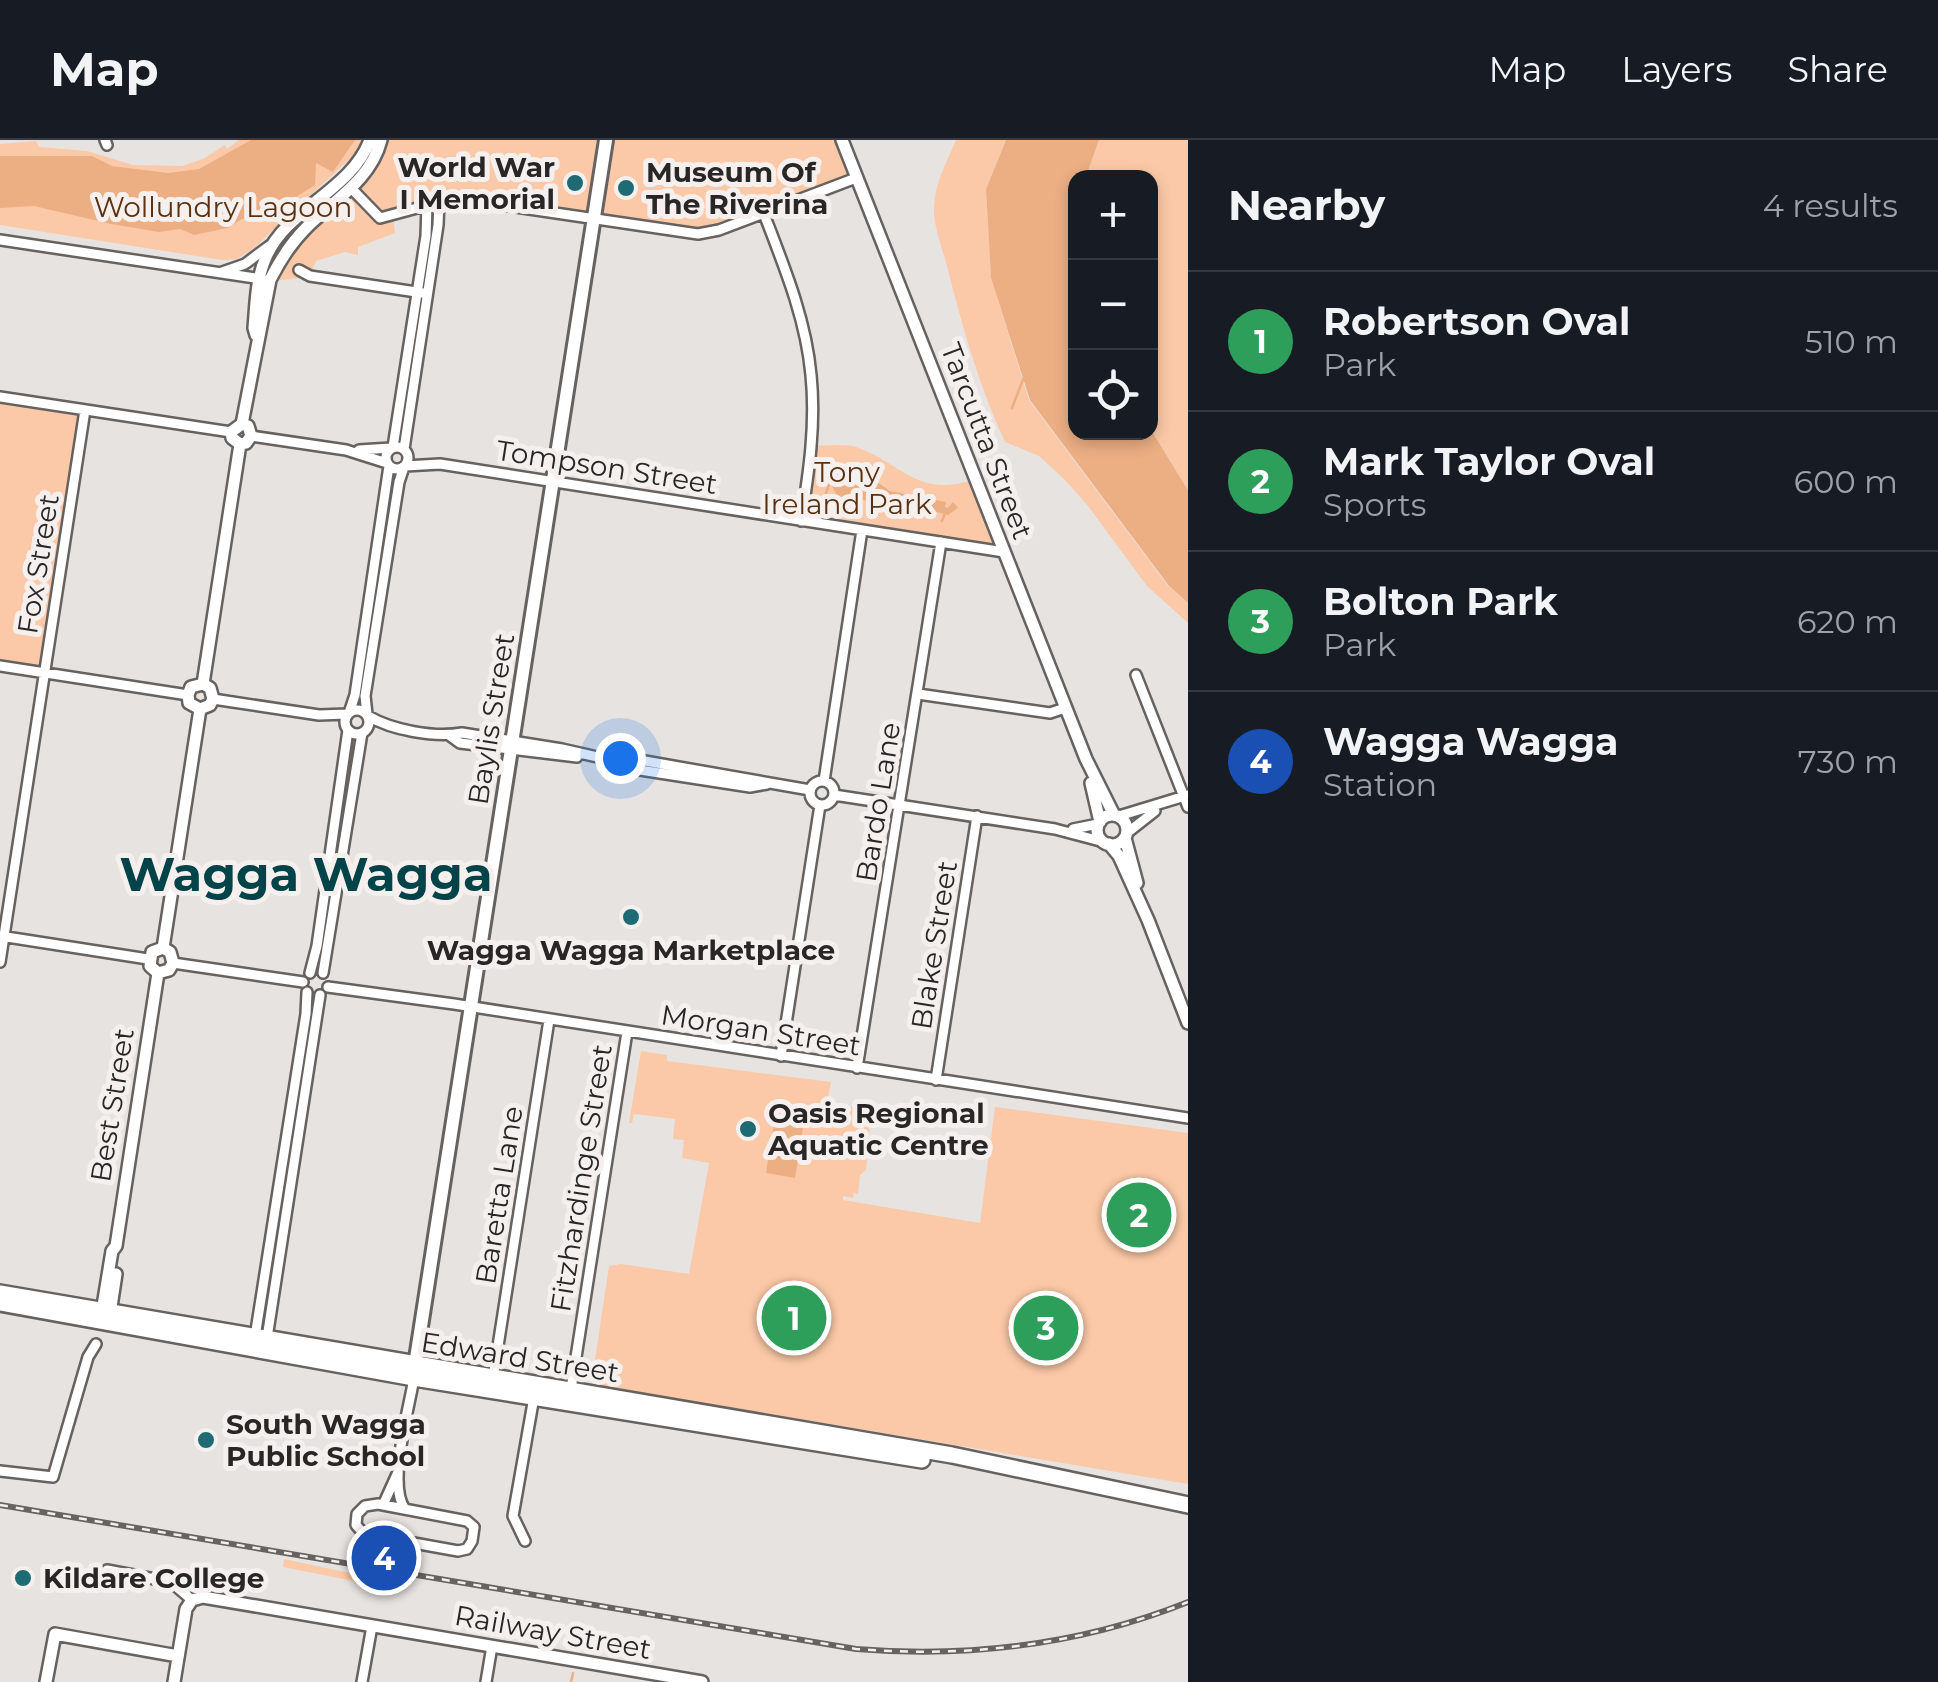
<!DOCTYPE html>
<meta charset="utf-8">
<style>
:root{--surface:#171b24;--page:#20242c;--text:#f1f3f6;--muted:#9ea1a6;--line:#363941;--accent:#92b6bb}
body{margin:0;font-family:Montserrat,sans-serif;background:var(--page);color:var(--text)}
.controls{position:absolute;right:30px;top:30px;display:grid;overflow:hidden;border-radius:20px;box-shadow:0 5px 15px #0003}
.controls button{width:90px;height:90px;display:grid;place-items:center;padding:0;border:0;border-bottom:2px solid var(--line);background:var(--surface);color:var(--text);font:50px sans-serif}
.you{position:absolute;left:620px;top:618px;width:35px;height:35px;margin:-25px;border:8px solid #fff;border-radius:50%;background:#1a73e8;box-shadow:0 0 0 15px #1a73e833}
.badge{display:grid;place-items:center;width:65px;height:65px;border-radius:50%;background:var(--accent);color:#fff;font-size:32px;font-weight:700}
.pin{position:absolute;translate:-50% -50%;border:5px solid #fff;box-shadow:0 2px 10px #0006}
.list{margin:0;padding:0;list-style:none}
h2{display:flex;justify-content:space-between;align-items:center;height:130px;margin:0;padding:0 40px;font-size:42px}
h2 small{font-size:32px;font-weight:400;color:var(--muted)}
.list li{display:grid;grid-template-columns:65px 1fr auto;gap:30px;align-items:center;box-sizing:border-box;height:140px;padding:0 40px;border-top:2px solid var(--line)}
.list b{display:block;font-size:38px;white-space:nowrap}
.list p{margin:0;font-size:32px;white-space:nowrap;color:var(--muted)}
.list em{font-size:32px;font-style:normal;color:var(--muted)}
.icon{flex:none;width:55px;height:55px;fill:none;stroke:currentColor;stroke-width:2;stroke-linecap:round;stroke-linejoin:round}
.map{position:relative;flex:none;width:1188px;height:1542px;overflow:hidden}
header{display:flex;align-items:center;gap:60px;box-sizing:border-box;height:140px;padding:0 50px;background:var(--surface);border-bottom:2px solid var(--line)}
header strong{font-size:48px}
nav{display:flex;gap:55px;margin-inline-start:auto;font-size:35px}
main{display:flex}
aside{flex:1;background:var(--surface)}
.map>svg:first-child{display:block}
</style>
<header>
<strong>Map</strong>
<nav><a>Map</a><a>Layers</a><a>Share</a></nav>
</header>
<main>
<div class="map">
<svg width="1188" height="1542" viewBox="0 0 1188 1542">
<rect width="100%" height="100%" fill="#e7e3e0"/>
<path fill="#fbc9a7" d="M239 0H363L355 14 254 108 237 119 222 120 0 85V4L36 1 39 7 87 11 133 25 182 26 203 19 225 5 227 9Z
M381 0H842L856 38 709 93 461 58 393 77 395 93 358 107V115L345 112 316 121 309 137 271 141 280 121 352 49Z
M956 0H1006L986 49 991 138 1029 260 1168 446 1188 463V483L1147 446 1088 366 1065 340 1039 316 1005 302C979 246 962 186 947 126 942 107 933 86 934 66 935 43 947 21 956 0Z
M1099 0H1188V350L1151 290 1150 38H1086Z
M0 257 85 270 44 533 0 526Z
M812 306C826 306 846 303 859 308 903 325 920 359 975 339L1003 412 801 381Z
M641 911 667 915V921L831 942 827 963 871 970 866 1030 860 1035 858 1054 854 1053 853 1058 843 1056V1060L980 1083 995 967 1188 993V1344L596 1245 592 1240 609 1126 621 1124 689 1134 709 1023 682 1018 684 1000 673 999 675 979 634 974 632 983H629Z
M284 1419 383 1440 395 1444 394 1449 283 1427Z"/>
<path fill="#ecaf84" d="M251 0H355L333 32 316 23 315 45 269 74 242 79 228 88 194 95 180 89 159 92 111 84 34 66 0 68V16H92L112 26 168 33 199 29Z
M1006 0H1099L1086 37 1076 38V292H1150L1151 290 1188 350V463L1169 446 1030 260 991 138 986 49Z
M842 326 852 338 867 335 890 351 946 362 945 367 948 368 953 362 958 368 948 375 903 363 846 359 836 354 829 340 834 327Z
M775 976 804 981 795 1038 766 1033Z"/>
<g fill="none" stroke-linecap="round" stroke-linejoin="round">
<path stroke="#ecaf84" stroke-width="2.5" d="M1012 268 1024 237
M826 353 830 342
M942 381 945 373
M571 1542 573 1533"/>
<defs>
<path id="minor" d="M105 0 107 5
M351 48 380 78 454 58 698 94 719 90 856 38
M764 74C784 126 806 179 811 235 816 284 809 332 801 381
M0 100 262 139
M299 130 310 136 423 153
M222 132 245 124 269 106
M0 257 231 292
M251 296 346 310 387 323
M386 318a11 11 0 1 1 22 0a11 11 0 1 1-22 0Z
M393 307 426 96 427 64
M404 309 438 85 439 60
M359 310 391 308
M405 326 440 324 1004 412
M0 526 188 555
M1136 535 1188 667
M918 554 1050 573 1065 568
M213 559 319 575 347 574
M345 582a12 12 0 1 1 24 0a12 12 0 1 1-24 0Z
M349 573 355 555 389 326
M367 574 365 556 399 342 404 327
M368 576C392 590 434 598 462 593L562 609 615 621 627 628 750 647 767 644
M449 595 460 603 577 617
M615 621 628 618 810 650
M824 641 862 390
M810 653a12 12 0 1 1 24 0a12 12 0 1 1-24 0Z
M834 655 1055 689 1104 702
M1119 676 1188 655
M1073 689 1098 684
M1127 693 1155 671
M0 796 148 819
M0 822 85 270
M173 823 303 842
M310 833 317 806 348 590
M323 833 362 593
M328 847 454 864 1188 978
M781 916 820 665
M857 928 941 402
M936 940 977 676
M255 1197 306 874 307 852
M267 1198 320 855
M493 1238 549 880
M571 1249 627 892
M0 1331 53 1337 88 1217 96 1204
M378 1364 467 1381 474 1387 472 1401 467 1409 458 1411 364 1394 356 1385 357 1374 365 1366Z
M383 1365 398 1332
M405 1369C387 1345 409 1269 414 1238
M525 1401 513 1376 534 1257
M107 1430 171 1442 192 1460
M362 1542 372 1486
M486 1542 492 1506"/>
<path id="tertiary" d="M842 0 1086 619 1114 675
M256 195 254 188C256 165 256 139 266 117 287 68 351 51 370 0
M242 284 270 140C280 120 290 104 306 88 333 61 371 40 381 0
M240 304 232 298 231 292 242 284
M240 304 246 303 251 296 248 286 242 284
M203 544 240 304
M200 569 189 563 188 555 191 547 203 544
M200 569 210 565 213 559 210 548 203 544
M1091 643 1100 682
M1097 690a15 15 0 1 1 30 0a15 15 0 1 1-30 0Z
M1125 698 1137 743
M1109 704 1119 716 1148 780 1188 883
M163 808 200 569
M158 833 169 830 173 823 170 812 163 808
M158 833 150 826 152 812 163 808
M101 1178 112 1111 116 1106 158 833
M109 1180 116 1134
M46 1542 55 1494 178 1516
M174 1542 186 1469 192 1460 203 1457 702 1542"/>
<path id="secondary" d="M415 1225 606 0"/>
<path id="trunk" d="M0 1153 952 1315 1188 1365
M0 1163 414 1238 922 1320"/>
</defs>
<use href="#minor" stroke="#66625f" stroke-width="14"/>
<use href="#tertiary" stroke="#66625f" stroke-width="16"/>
<use href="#secondary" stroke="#66625f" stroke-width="18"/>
<use href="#trunk" stroke="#66625f" stroke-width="20"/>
<use href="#minor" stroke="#fff" stroke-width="9"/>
<use href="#tertiary" stroke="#fff" stroke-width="11"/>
<use href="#secondary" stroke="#fff" stroke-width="12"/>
<use href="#trunk" stroke="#fff" stroke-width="15"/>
<defs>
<path id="rail" d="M0 1365 856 1509C971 1518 1081 1505 1188 1462"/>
</defs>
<use href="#rail" stroke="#666461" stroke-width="6"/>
<use href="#rail" stroke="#f5f0ed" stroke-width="2.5" stroke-dasharray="8" stroke-linecap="butt"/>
</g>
<g fill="#1f6b73" stroke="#f5f0ed" stroke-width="4">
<circle cx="575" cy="43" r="10"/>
<circle cx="626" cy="48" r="10"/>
<circle cx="631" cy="777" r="10"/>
<circle cx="748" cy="989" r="10"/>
<circle cx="206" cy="1300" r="10"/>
<circle cx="23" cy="1438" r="10"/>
</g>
<g text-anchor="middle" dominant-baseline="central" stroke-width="10" stroke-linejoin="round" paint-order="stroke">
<g font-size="28" font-weight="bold" fill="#282725" stroke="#f5f0ed" text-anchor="start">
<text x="555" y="27" text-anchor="end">World War<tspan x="555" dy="32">I Memorial</tspan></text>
<text x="646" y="32">Museum Of<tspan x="646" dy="32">The Riverina</tspan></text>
<text x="631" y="810" text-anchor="middle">Wagga Wagga Marketplace</text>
<text x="768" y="973">Oasis Regional<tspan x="768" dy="32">Aquatic Centre</tspan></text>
<text x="226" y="1284">South Wagga<tspan x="226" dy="32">Public School</tspan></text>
<text x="43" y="1438">Kildare College</text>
</g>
<g font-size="28" fill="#5a3213" stroke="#f5f0ed">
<text x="223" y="67">Wollundry Lagoon</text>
<text x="847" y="332">Tony<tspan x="847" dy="32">Ireland Park</tspan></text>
</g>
<g font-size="28" fill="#282725" stroke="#f5f0ed">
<text transform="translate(987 301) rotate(69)">Tarcutta Street</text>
<text transform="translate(607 327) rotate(9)">Tompson Street</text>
<text transform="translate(38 424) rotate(-81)">Fox Street</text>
<text transform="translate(491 579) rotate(-81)">Baylis Street</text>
<text transform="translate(878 662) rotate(-81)">Bardo Lane</text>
<text transform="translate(934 805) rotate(-81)">Blake Street</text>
<text transform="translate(761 890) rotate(9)">Morgan Street</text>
<text transform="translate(112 965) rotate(-81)">Best Street</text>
<text transform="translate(581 1038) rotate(-81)">Fitzhardinge Street</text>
<text transform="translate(499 1055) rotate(-81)">Baretta Lane</text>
<text transform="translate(520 1217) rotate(9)">Edward Street</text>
<text transform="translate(553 1492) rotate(10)">Railway Street</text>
</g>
<g font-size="48" font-weight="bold" fill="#004349" stroke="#f5f0ed">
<text x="306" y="734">Wagga Wagga</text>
</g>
</g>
</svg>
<div class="controls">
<button>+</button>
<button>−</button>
<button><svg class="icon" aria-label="locate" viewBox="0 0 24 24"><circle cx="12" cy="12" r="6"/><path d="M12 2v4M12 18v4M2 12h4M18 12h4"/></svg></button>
</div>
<div class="you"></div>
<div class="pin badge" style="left:794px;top:1178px;background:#2e9e5b">1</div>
<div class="pin badge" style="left:1139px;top:1075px;background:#2e9e5b">2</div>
<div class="pin badge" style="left:1046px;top:1188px;background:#2e9e5b">3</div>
<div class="pin badge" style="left:384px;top:1418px;background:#1a4fb4">4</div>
</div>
<aside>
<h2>Nearby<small>4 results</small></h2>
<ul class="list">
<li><span class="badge" style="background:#2e9e5b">1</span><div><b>Robertson Oval</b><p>Park</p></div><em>510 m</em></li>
<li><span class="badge" style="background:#2e9e5b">2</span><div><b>Mark Taylor Oval</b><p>Sports</p></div><em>600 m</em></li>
<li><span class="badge" style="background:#2e9e5b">3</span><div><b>Bolton Park</b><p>Park</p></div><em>620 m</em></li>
<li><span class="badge" style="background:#1a4fb4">4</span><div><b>Wagga Wagga</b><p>Station</p></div><em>730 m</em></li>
</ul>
</aside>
</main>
